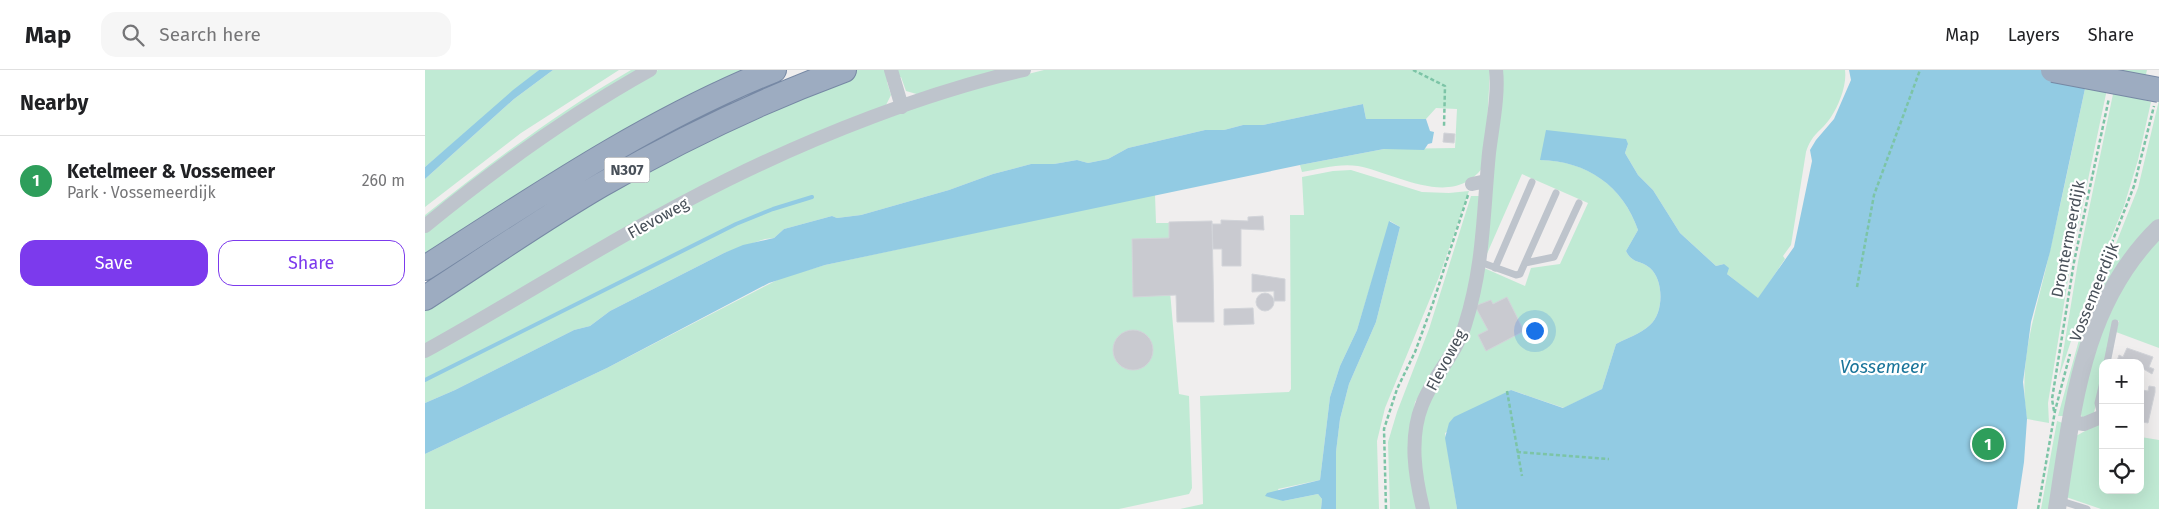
<!DOCTYPE html>
<meta charset="utf-8">
<style>
:root{--surface:#fff;--page:#f6f6f6;--text:#202124;--muted:#757577;--line:#e0e0e0;--accent:#7c3aed}
body{margin:0;font-family:"Fira Sans",sans-serif;background:var(--page);color:var(--text)}
.controls{position:absolute;right:15px;bottom:15px;display:grid;overflow:hidden;border-radius:10px;box-shadow:0 5px 20px #0002}
.controls button{width:45px;height:45px;display:grid;place-items:center;padding:0;border:0;border-bottom:1px solid var(--line);background:var(--surface);color:var(--text);font:25px sans-serif}
.you{position:absolute;left:1109px;top:260px;width:18px;height:18px;margin:-12px;border:4px solid #fff;border-radius:50%;background:#1a73e8;box-shadow:0 0 0 8px #1a73e833}
.badge{display:grid;place-items:center;width:32px;height:32px;border-radius:50%;background:var(--accent);color:#fff;font-size:16px;font-weight:700}
.pin{position:absolute;translate:-50% -50%;border:2px solid #fff;box-shadow:0 1px 5px #0006}
.list{margin:0;padding:0;list-style:none}
h2{display:flex;justify-content:space-between;align-items:center;height:65px;margin:0;padding:0 20px;font-size:21px}
h2 small{font-size:16px;font-weight:400;color:var(--muted)}
.list li{display:grid;grid-template-columns:32px 1fr auto;gap:15px;align-items:center;box-sizing:border-box;height:90px;padding:0 20px;border-top:1px solid var(--line)}
.list b{display:block;font-size:19px;white-space:nowrap}
.list p{margin:0;font-size:16px;white-space:nowrap;color:var(--muted)}
.list em{font-size:16px;font-style:normal;color:var(--muted)}
.actions{display:flex;gap:10px;padding:15px 20px}
.actions a{flex:1;padding:11px 0;border:1px solid var(--accent);border-radius:15px;text-align:center;font-size:18px;color:var(--accent)}
.actions .main{background:var(--accent);color:#fff}
.icon{flex:none;width:28px;height:28px;fill:none;stroke:currentColor;stroke-width:2;stroke-linecap:round;stroke-linejoin:round}
.map{position:relative;flex:none;width:1734px;height:439px;overflow:hidden}
header{display:flex;align-items:center;gap:30px;box-sizing:border-box;height:70px;padding:0 25px;background:var(--surface);border-bottom:1px solid var(--line)}
header strong{font-size:24px}
nav{display:flex;gap:28px;margin-inline-start:auto;font-size:18px}
.search{width:350px;height:45px;background:var(--page);display:flex;align-items:center;gap:12px;box-sizing:border-box;padding:0 18px;border-radius:15px;color:var(--muted);font-size:19px}
main{display:flex}
aside{flex:1;background:var(--surface)}
.map>svg:first-child{display:block}
</style>
<header>
<strong>Map</strong>
<div class="search"><svg class="icon" aria-label="search" viewBox="0 0 24 24"><circle cx="10" cy="10" r="6"/><path d="M15 15l6 6"/></svg>Search here</div>
<nav><a>Map</a><a>Layers</a><a>Share</a></nav>
</header>
<main>
<aside>
<h2>Nearby<small></small></h2>
<ul class="list">
<li><span class="badge" style="background:#2e9e5b">1</span><div><b>Ketelmeer &amp; Vossemeer</b><p>Park · Vossemeerdijk</p></div><em>260 m</em></li>
</ul>
<div class="actions"><a class="main">Save</a><a>Share</a></div>
</aside>
<div class="map">
<svg width="1734" height="439" viewBox="0 0 1734 439">
<rect width="100%" height="100%" fill="#f0eeee"/>
<path fill="#c0ead4" d="M0 0H114L0 97Z
M128 0H194L96 63 0 137V109L89 29Z
M206 0H214L0 149V145C67 92 133 42 206 0Z
M233 0H337L0 192V161C74 103 151 46 233 0Z
M430 0H580L495 25 481 21 476 7 462 12 466 25 461 35 413 56 0 275V233L155 133Z
M619 0H1065L1060 94C1030 141 973 104 933 96 914 93 895 99 877 102L875 95 959 79 1030 78 1032 39 1011 38 1001 49H941L938 34 838 55H818L799 60H780L703 78 683 89 663 93 652 90 629 94H606L568 104 524 120 436 145 412 148 407 146 359 159 349 168 340 169 299 183 185 241 165 256 149 260 30 320 0 333V285C88 236 174 183 263 136 375 76 496 30 619 0Z
M1075 0H1420C1422 15 1414 35 1406 47 1396 62 1387 63 1381 82L1366 175 1358 186 1360 189 1333 229 1301 203 1299 194 1291 196 1255 163 1228 120 1213 105 1200 83 1203 74 1116 90C1162 91 1198 116 1213 160L1201 181C1207 194 1216 190 1225 198 1239 210 1239 243 1225 255 1215 264 1202 268 1191 274L1177 319 1139 338 1086 320 1020 363 1032 439H1003L998 418 994 358 1059 198 1100 216 1106 198 1135 194 1163 133 1097 104 1061 186Z
M1664 0H1686L1646 191 1623 333 1624 353 1602 349C1592 287 1613 238 1625 180 1639 120 1651 60 1664 0Z
M1693 0H1722L1715 29 1726 32 1713 90 1699 136 1654 247 1634 307 1653 192Z
M1734 30V149L1713 168 1694 193 1641 346H1633L1657 259 1713 118Z
M926 100 997 122 1024 123 1044 121 1014 207 960 338 952 371 954 439H911V382L915 349 924 314 951 252 975 157 965 151 932 260 915 296 905 327 895 410 853 419 858 431 893 424 897 429 896 439H755L778 434 775 326 864 322 866 319 865 145H879L877 107 908 101Z
M730 124 731 153H744V210L754 324 764 326 767 418 764 424 694 439H0V384L182 298 356 208 400 195Z
M1046 126H1056L1051 199 1029 273 990 332 987 353 995 439H965L963 372 972 342 1004 259Z
M1734 167V278L1691 262 1694 251 1689 250 1669 343 1658 348 1655 344 1667 284 1703 204Z
M1632 351 1638 353 1626 439H1616Z
M1678 351V420H1715L1716 367 1734 370V439H1676L1641 427 1651 366Z"/>
<path fill="#92cbe3" d="M114 0H128L89 29 0 109V97L88 20Z
M1424 0H1664L1625 182 1606 252 1598 312 1602 349 1599 392 1592 439H1032L1020 368 1024 353 1029 347 1086 320 1138 338 1177 319 1191 274C1202 268 1215 264 1225 255 1239 243 1239 210 1225 198 1216 190 1207 194 1201 181L1213 160C1198 116 1162 91 1115 90L1121 60 1201 69 1203 74 1200 83 1213 105 1228 120 1255 163 1291 196 1299 194 1304 198 1302 204 1333 228 1369 177 1387 91 1385 80 1391 70 1409 49 1426 10Z
M938 34 941 49H1001L1005 61 1009 62 1007 73 1003 74 999 80 959 79 875 95 400 195 344 213 182 298 0 384V333L30 320 149 260 165 256 185 241 299 183 318 175 349 168 359 159 407 146 412 148 436 145 524 120 568 104 606 94H629L652 90 663 93 683 89 703 78 780 60H799L818 55H838Z
M964 151 975 157 951 252 924 314 915 349 911 382V439H896L897 429 893 424 858 431 840 426 842 423 895 410 905 327 915 296 932 260Z"/>
<g fill="none" stroke-linecap="round" stroke-linejoin="round">
<path stroke="#92cbe3" stroke-width="4" d="M0 310 311 154 348 139 387 127"/>
</g>
<path fill="#c9cad0" stroke="#d2d4d9" d="M1019 63 1030 64 1029 73 1018 72Z
M838 146 839 160 816 159V196H797V179H788L787 154H796V150L823 151V147Z
M787 151 789 252H752L751 225 708 227 707 169 744 168V152Z
M827 204 860 209V231H849V221L827 222Z
M831 232a9 9 0 1 1 18 0a9 9 0 1 1-18 0Z
M1082 227 1099 261 1061 281 1053 265 1063 260 1050 236 1066 230 1068 234Z
M828 238 829 254 799 255V239Z
M688 280a20 20 0 1 1 40 0a20 20 0 1 1-40 0Z
M1702 278 1728 287 1724 297 1729 299 1727 304 1715 297V293L1692 291 1694 285 1698 287Z
M1724 316 1730 317V322L1723 353 1717 352 1718 346H1715V326L1717 320 1723 321Z"/>
<g fill="none" stroke-linecap="round" stroke-linejoin="round">
<defs>
<path id="trunk" d="M0 198C112 126 224 50 349 0
M0 228C59 190 116 150 176 115 254 70 335 31 419 0"/>
</defs>
<use href="#trunk" stroke="#7688a4" stroke-width="26"/>
<path stroke="#7cc4a6" stroke-width="2.5" stroke-dasharray="4 2.5" stroke-linecap="butt" d="M988 0 1020 16 1019 57
M1432 217 1449 125 1495 0
M1663 234 1709 116 1729 36
M1082 321 1097 406
M1629 341 1627 329 1649 192 1684 28
M1092 382 1184 389
M961 439 959 359 972 319 990 282 1008 233 1043 125
M1613 439 1630 341 1645 284"/>
<path stroke="#bec4cc" stroke-width="7" d="M1055 192 1091 205 1095 204 1131 123
M1100 193 1129 187 1154 133
M1070 198 1107 112
M1682 293 1690 253
M1676 346 1673 333 1678 312
M1633 430 1662 439"/>
<path stroke="#bec4cc" stroke-width="14" d="M466 0 477 37
M1047 114 1061 111
M0 156C71 98 144 45 225 0
M0 281C101 225 199 161 302 110 393 65 500 23 599 0
M1646 352 1659 354 1678 346
M998 439C990 406 984 368 997 335 1008 306 1031 284 1040 255 1059 195 1058 144 1064 83 1067 58 1074 24 1071 0"/>
<path stroke="#bec4cc" stroke-width="18" d="M1632 439C1648 337 1656 234 1734 158"/>
<use href="#trunk" stroke="#9dacc1" stroke-width="24"/>
<defs>
<path id="trunk-bridge" d="M1628 0 1734 20"/>
</defs>
<use href="#trunk-bridge" stroke="#7688a4" stroke-width="26" stroke-linecap="butt"/>
<use href="#trunk-bridge" stroke="#9dacc1" stroke-width="24"/>
</g>
<g text-anchor="middle" dominant-baseline="central" stroke-width="4.5" stroke-linejoin="round" paint-order="stroke">
<rect fill="#fff" stroke="#7f848b" stroke-width="1" x="179.5" y="87.5" width="45" height="25" rx="4"/>
<g font-size="15" font-weight="bold" fill="#485059">
<text x="202" y="100">N307</text>
</g>
<g font-size="16" fill="#485059" stroke="#fff">
<text transform="translate(233 148) rotate(-29)">Flevoweg</text>
<text transform="translate(1643 169) rotate(-79)">Drontermeerdijk</text>
<text transform="translate(1669 222) rotate(-68)">Vossemeerdijk</text>
<text transform="translate(1021 290) rotate(-62)">Flevoweg</text>
</g>
<g font-size="18" font-style="italic" fill="#1a759a" stroke="#fff">
<text x="1458" y="297">Vossemeer</text>
</g>
</g>
</svg>
<div class="controls">
<button>+</button>
<button>−</button>
<button><svg class="icon" aria-label="locate" viewBox="0 0 24 24"><circle cx="12" cy="12" r="6"/><path d="M12 2v4M12 18v4M2 12h4M18 12h4"/></svg></button>
</div>
<div class="you"></div>
<div class="pin badge" style="left:1563px;top:374px;background:#2e9e5b">1</div>
</div>
</main>
